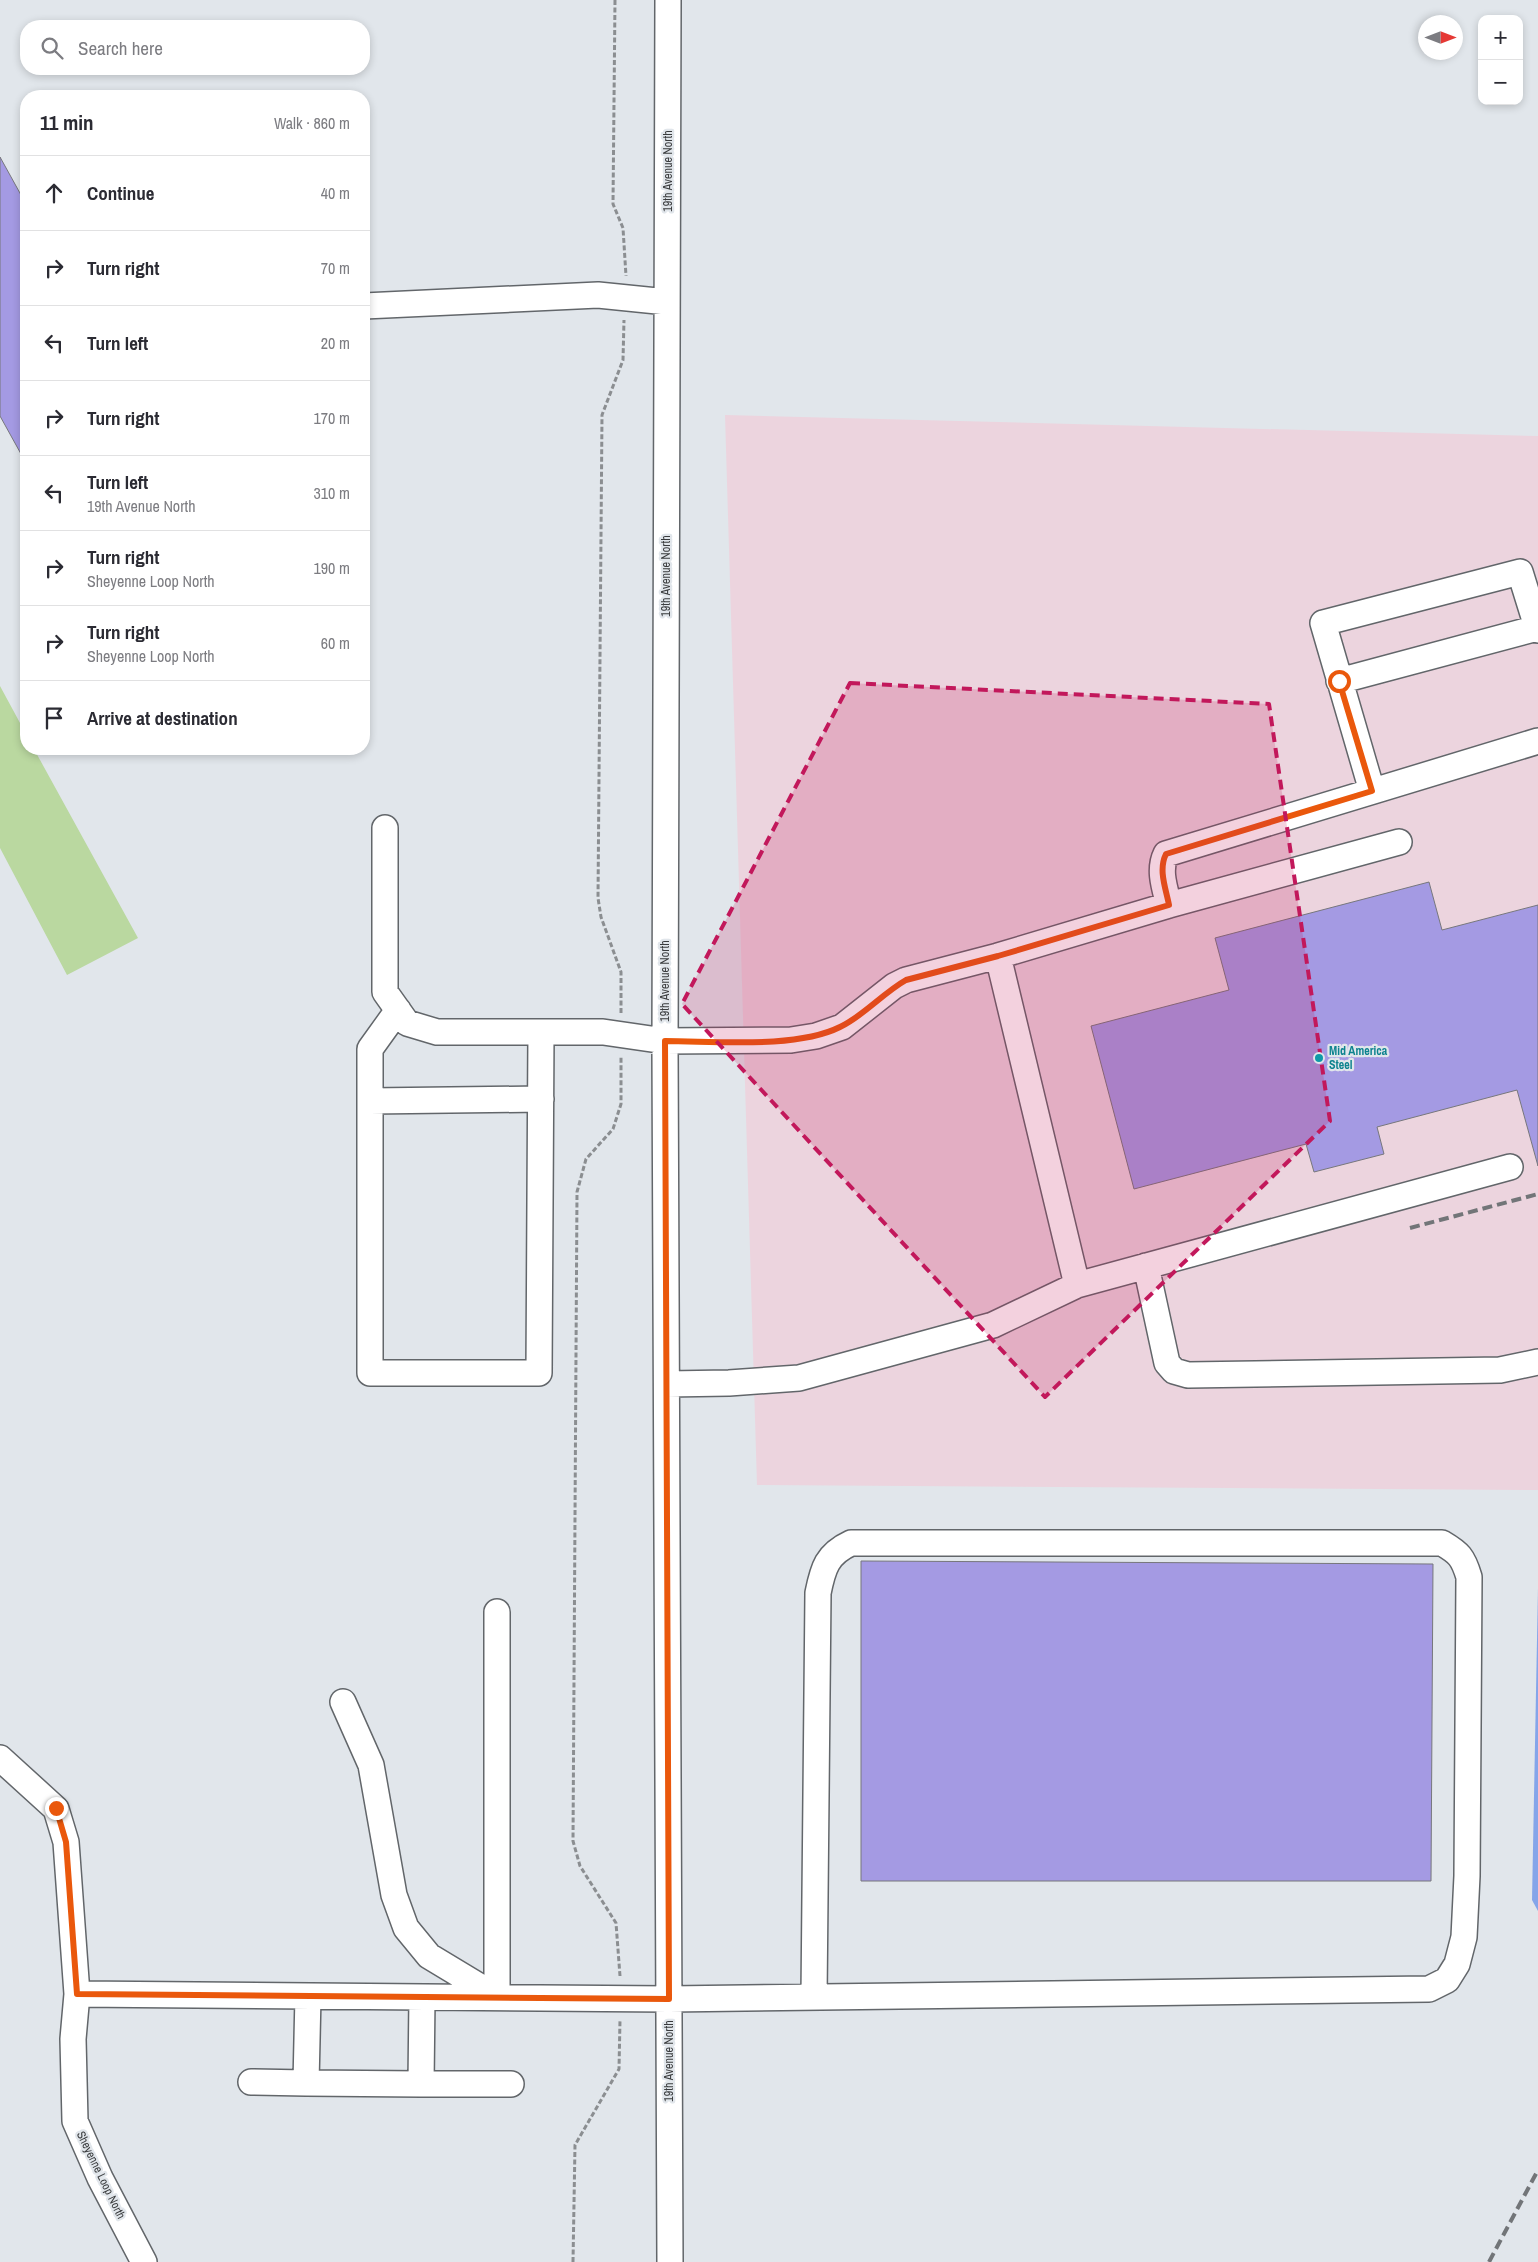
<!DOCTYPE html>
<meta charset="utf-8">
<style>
:root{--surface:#fff;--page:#f2f2f3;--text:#2b2b33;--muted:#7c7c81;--line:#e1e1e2}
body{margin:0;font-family:"Archivo Narrow",sans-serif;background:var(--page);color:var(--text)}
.controls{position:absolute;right:15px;top:15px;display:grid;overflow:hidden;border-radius:10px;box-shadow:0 2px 8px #0003}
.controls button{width:45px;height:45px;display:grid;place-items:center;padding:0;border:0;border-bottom:1px solid var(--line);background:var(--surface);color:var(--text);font:25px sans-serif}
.compass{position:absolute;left:1418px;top:15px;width:45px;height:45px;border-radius:50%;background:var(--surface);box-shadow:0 2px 8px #0003;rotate:90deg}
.stop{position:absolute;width:15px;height:15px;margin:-11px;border:4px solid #ea580c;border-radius:50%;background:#fff}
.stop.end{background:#ea580c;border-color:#fff;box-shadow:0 1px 5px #0008}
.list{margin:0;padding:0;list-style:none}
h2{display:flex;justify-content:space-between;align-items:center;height:65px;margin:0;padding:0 20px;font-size:21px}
h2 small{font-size:16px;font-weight:400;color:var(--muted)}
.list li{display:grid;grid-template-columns:32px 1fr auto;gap:15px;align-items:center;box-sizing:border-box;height:75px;padding:0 20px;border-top:1px solid var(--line)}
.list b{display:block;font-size:19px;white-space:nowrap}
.list p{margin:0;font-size:16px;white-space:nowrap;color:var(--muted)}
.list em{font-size:16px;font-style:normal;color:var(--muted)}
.icon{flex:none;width:28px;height:28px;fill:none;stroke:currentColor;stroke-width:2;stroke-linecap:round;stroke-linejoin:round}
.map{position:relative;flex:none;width:1538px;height:2262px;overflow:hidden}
.search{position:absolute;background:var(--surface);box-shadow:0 2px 8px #0003;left:20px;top:20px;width:350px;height:55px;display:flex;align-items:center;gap:12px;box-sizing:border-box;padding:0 18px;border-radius:20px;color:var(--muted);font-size:19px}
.panel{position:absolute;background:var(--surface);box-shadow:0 2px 8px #0003;left:20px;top:90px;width:350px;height:665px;border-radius:20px}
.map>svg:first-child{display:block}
</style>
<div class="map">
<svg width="1538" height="2262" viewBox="0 0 1538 2262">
<rect width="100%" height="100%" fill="#e1e6eb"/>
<path fill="#ecd4de" d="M725 415 1538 436V1490L757 1485Z"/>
<path fill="#bad8a0" d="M0 686 26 734V749H34L138 938 67 975 0 848Z"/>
<path fill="#85a5e9" d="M1538 1588V1911L1532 1900Z"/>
<path fill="#a49ae3" stroke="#77777c" d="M0 157 26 204V463L0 416Z
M1429 882 1442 930 1538 905V1166L1517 1090 1377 1127 1384 1154 1314 1172 1306 1144 1134 1189 1091 1026 1229 990 1215 938Z
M861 1561 1433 1564 1431 1881H861Z"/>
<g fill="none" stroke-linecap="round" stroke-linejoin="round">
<defs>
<path id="minor" d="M668 0 665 1048 670 2262
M364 306 598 295 667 302
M1339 681 1537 628
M1372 791 1323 623 1520 572 1538 630
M385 828V992L407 1023 437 1032H603L665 1041 791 1040 816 1036 842 1027 894 986 906 980 998 956 1077 1285 993 1325 799 1378 729 1383 667 1384
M1169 905C1165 889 1158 870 1166 854L1538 741
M998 956 1169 905 1399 842
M398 1010 370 1049V1373H539L541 1032
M370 1101 541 1099
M1146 1266 1167 1363 1174 1371 1188 1375 1500 1370 1538 1362
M1077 1285 1510 1167
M497 1612V1997
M343 1702 371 1765 394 1895 406 1928 429 1956 497 1997
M0 1758 56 1809 66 1842 77 1994 73 2039 75 2121 100 2178 144 2262
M77 1994 669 1999 1429 1989 1447 1980 1457 1964 1464 1937 1467 1876 1469 1577C1463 1557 1459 1553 1442 1543H851C827 1554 823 1568 818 1593L814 1997
M308 1996 306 2083 421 2084 422 1997
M251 2082 306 2083
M421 2084H511"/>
</defs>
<use href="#minor" stroke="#62666a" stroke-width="28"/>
<path stroke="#8b8e91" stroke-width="3" stroke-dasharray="5 2.5" stroke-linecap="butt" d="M615 0 613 204 623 228 626 276
M621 1013V972L601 917 598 898 602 415 623 360 624 320
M620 1976 616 1923 580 1866 573 1841 577 1192 586 1159 613 1129 621 1104V1057
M573 2262 575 2145 619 2069 620 2020"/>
<use href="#minor" stroke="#fff" stroke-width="25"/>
<path stroke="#727578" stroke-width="4" stroke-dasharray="10 5" stroke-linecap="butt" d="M1410 1228 1538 1194
M1489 2262 1538 2170"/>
</g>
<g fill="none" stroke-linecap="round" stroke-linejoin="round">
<path stroke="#ea580c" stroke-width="6" d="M56 1808 66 1842 77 1994 669 1999 665 1041C715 1041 796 1049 840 1027 862 1017 883 993 906 980L998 956 1169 905C1166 889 1158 870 1166 854L1372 791 1339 681"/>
</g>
<path fill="#c2185b" fill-opacity="0.2" stroke="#c2185b" stroke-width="4" stroke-dasharray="10 6" stroke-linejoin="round" d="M850 683 1269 704 1330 1121 1045 1397 682 1004Z"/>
<circle fill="#0f9aa8" stroke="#e1e6eb" stroke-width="2" cx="1319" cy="1058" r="5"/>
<g text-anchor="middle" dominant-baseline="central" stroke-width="4.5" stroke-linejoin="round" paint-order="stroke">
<g font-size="12" fill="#3a3c3e" stroke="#e1e6eb">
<text transform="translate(668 171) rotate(-90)">19th Avenue North</text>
<text transform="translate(666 576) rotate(-90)">19th Avenue North</text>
<text transform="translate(665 981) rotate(-90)">19th Avenue North</text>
<text transform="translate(669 2061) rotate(-90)">19th Avenue North</text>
<text transform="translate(101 2175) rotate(64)">Sheyenne Loop North</text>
</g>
<g font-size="12" font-weight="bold" fill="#0d838f" stroke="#e1e6eb" text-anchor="start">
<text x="1329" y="1051">Mid America<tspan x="1329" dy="14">Steel</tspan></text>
</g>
</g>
</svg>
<div class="controls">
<button>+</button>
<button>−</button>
</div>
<svg class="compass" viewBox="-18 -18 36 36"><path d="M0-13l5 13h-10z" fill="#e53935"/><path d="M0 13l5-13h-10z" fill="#7c7c81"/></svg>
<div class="stop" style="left:1339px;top:681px"></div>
<div class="stop end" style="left:56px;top:1808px"></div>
<div class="search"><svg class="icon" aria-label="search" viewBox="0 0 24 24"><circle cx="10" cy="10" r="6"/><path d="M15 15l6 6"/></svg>Search here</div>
<section class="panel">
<h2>11 min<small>Walk · 860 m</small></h2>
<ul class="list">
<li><svg class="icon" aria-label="ahead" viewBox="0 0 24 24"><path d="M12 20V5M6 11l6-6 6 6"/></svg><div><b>Continue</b></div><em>40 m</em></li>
<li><svg class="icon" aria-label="right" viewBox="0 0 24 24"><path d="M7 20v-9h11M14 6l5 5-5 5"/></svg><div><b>Turn right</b></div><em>70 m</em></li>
<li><svg class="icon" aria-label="left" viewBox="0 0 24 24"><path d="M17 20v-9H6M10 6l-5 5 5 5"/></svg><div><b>Turn left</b></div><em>20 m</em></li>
<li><svg class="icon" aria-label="right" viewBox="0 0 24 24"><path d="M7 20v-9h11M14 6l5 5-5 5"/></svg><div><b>Turn right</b></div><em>170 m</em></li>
<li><svg class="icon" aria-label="left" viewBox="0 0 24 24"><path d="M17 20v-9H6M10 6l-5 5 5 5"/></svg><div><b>Turn left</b><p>19th Avenue North</p></div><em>310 m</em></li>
<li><svg class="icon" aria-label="right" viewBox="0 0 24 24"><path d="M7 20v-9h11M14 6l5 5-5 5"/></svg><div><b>Turn right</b><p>Sheyenne Loop North</p></div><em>190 m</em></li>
<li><svg class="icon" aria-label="right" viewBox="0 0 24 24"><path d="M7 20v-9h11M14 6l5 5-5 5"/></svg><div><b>Turn right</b><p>Sheyenne Loop North</p></div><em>60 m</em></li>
<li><svg class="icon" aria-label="arrive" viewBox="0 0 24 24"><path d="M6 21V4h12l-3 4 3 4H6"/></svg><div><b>Arrive at destination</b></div></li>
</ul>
</section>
</div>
